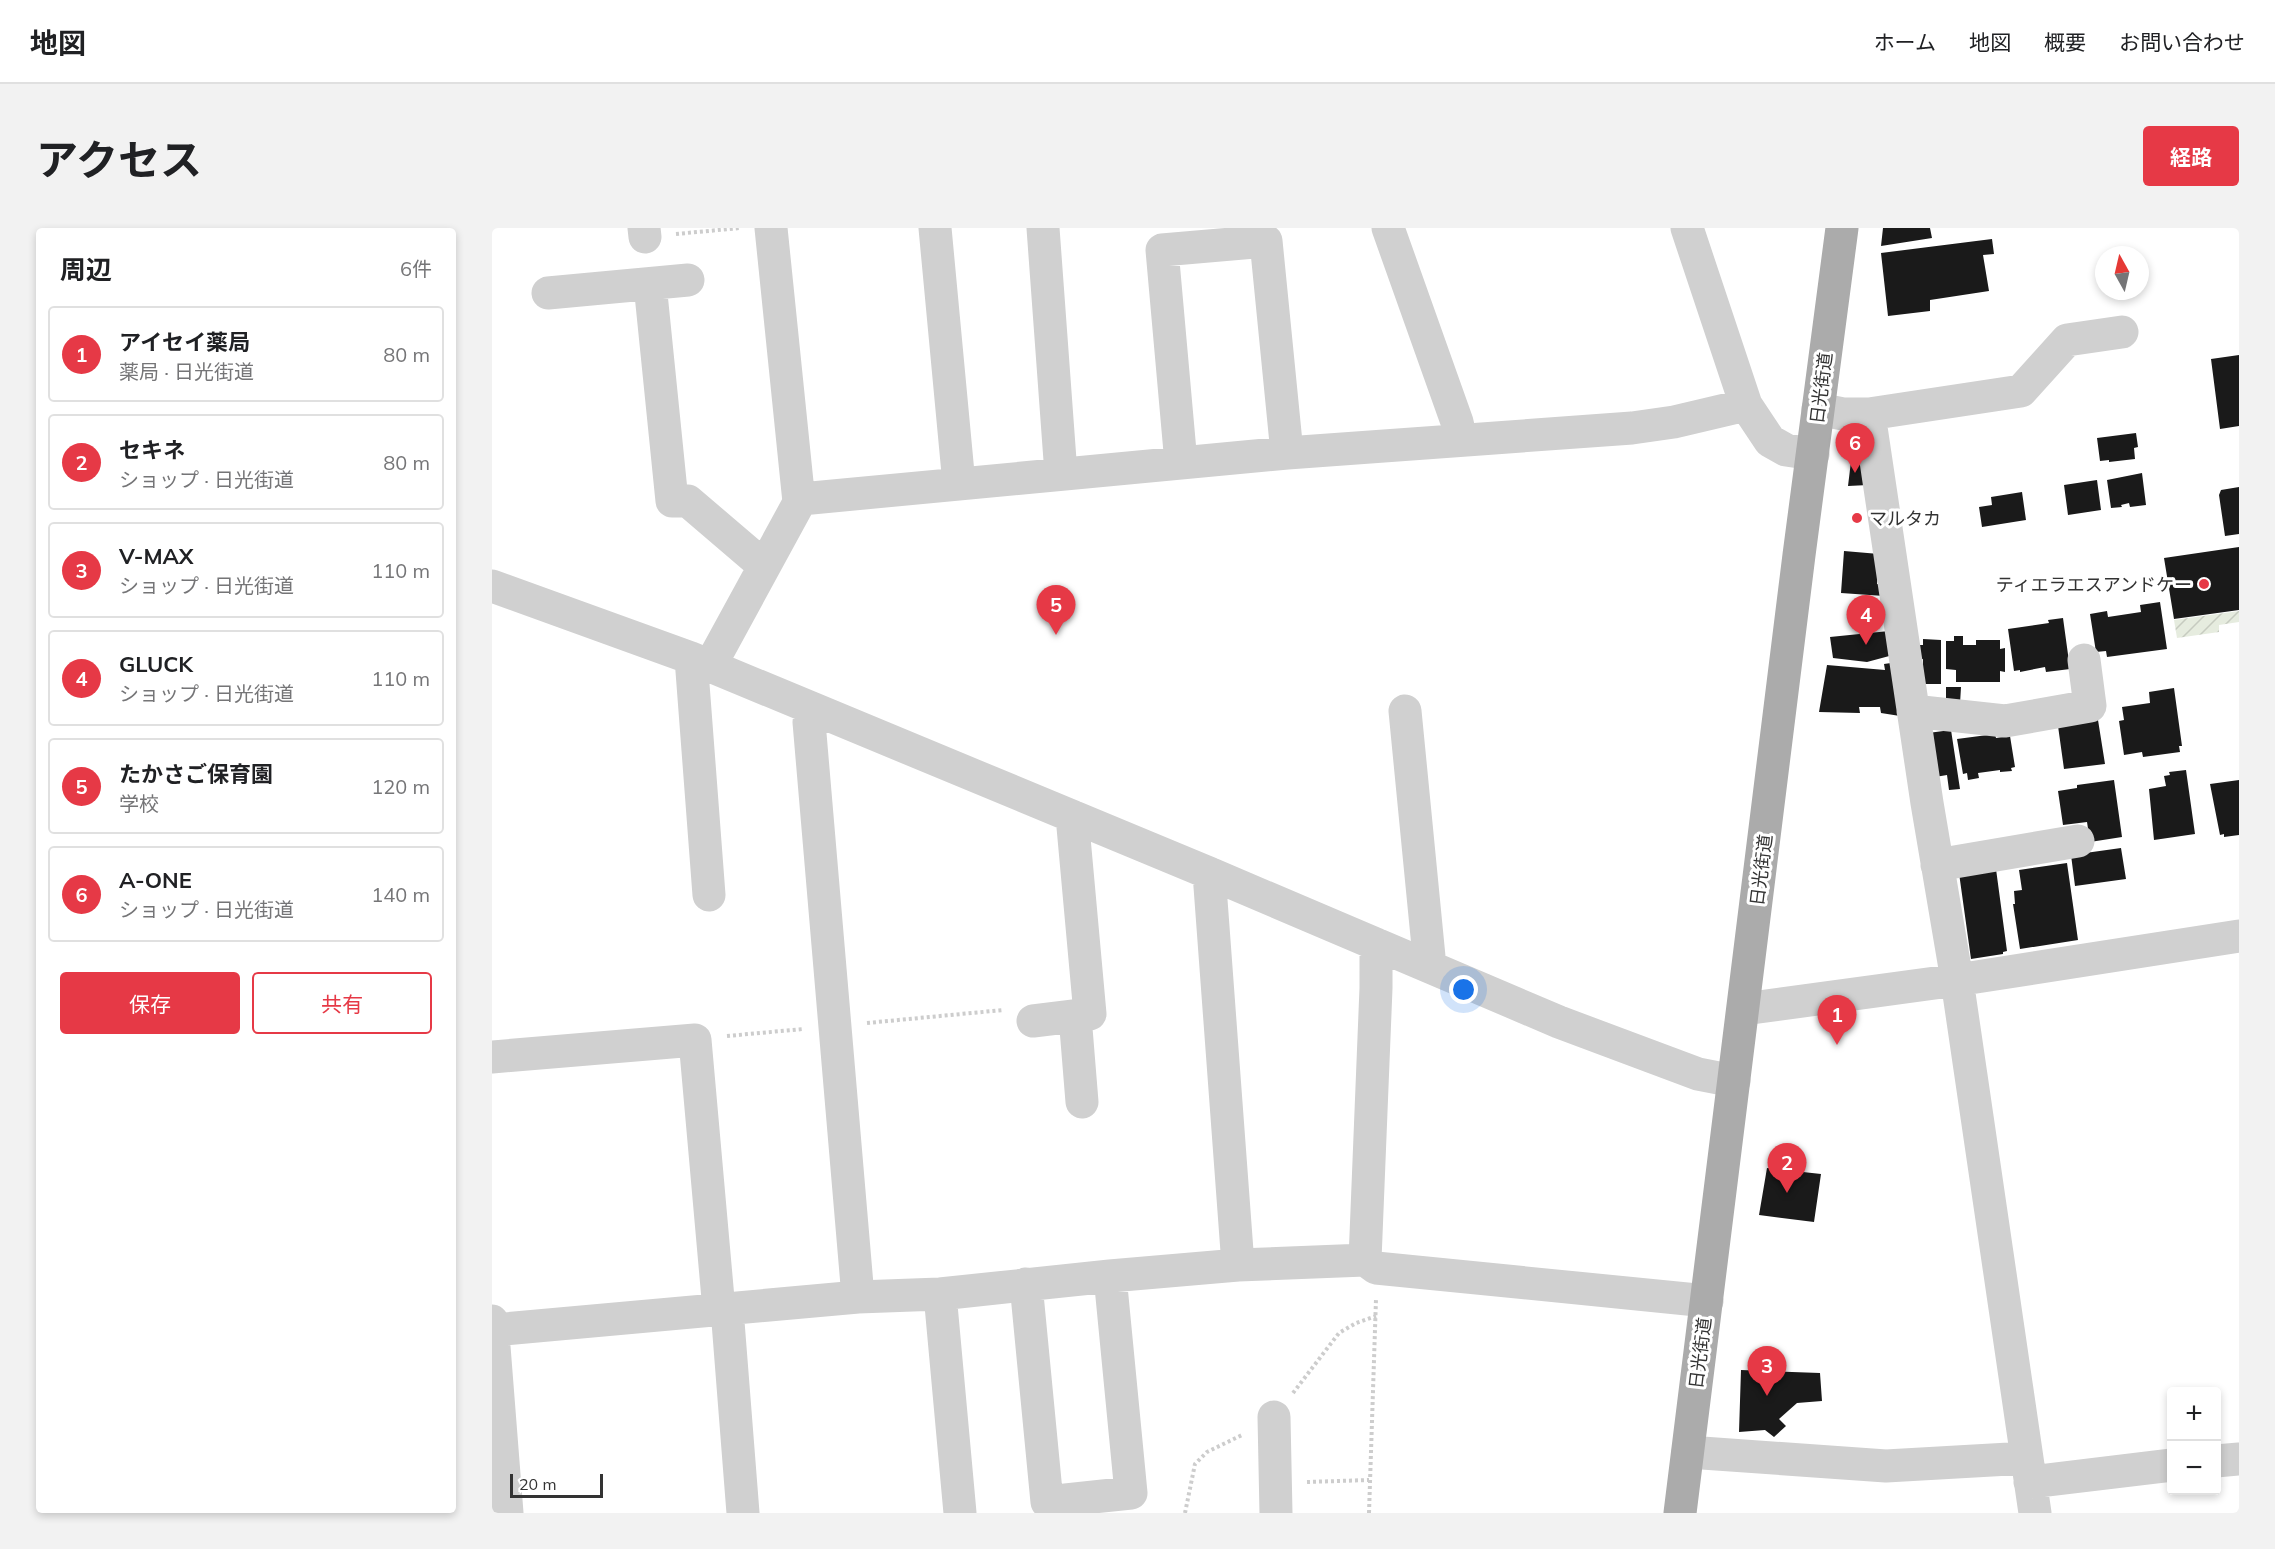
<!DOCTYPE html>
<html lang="ja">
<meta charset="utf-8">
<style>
:root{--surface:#fff;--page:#f2f2f2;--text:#202124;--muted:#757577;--line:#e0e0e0;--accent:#e63946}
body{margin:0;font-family:Mulish,"Noto Sans JP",sans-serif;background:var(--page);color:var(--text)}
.controls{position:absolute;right:18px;bottom:18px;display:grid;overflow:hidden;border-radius:6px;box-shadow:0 3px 9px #0003}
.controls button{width:54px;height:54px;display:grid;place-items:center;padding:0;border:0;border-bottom:2px solid var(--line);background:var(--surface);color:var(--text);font:30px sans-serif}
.compass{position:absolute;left:1603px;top:18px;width:54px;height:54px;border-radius:50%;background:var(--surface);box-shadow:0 3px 9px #0003;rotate:352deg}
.scale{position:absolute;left:18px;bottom:15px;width:93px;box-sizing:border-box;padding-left:6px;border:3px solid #333;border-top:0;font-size:16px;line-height:21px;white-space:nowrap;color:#333;-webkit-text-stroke:4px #fff;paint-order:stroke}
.you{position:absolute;left:972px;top:762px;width:21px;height:21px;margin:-15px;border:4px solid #fff;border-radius:50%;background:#1a73e8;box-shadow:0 0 0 9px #1a73e833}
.badge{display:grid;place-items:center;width:39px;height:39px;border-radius:50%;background:var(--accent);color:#fff;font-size:20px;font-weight:700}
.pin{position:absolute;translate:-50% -50px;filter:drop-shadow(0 2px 3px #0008)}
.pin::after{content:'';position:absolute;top:32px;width:21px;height:18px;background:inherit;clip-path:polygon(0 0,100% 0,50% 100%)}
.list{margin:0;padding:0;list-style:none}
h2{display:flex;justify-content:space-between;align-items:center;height:78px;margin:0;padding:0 24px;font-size:26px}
h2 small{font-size:20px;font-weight:400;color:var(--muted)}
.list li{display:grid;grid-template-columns:39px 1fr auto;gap:18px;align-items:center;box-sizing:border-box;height:96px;margin:0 12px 12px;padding:0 12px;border:2px solid var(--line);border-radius:6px}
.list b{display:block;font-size:22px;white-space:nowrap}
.list p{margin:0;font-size:20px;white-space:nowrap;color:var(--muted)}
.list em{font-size:20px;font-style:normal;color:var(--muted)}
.actions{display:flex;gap:12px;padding:18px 24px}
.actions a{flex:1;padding:14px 0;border:2px solid var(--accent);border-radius:6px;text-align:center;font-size:21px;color:var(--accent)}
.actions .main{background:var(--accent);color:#fff}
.map{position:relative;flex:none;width:1747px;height:1285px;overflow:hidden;border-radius:6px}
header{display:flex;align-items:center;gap:36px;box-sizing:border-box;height:84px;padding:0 30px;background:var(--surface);border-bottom:2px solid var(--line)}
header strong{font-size:28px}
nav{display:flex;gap:33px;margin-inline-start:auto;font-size:21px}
.intro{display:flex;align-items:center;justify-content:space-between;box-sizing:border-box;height:144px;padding:0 36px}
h1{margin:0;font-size:42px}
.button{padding:15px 27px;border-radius:6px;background:var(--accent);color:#fff;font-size:21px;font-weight:700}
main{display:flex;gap:36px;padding:0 36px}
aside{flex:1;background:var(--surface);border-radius:6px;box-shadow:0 3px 9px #0003}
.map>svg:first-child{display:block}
</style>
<header>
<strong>地図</strong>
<nav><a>ホーム</a><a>地図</a><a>概要</a><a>お問い合わせ</a></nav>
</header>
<div class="intro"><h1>アクセス</h1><a class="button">経路</a></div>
<main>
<aside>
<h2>周辺<small>6件</small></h2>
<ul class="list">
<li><span class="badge">1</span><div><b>アイセイ薬局</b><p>薬局 · 日光街道</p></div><em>80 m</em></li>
<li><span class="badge">2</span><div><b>セキネ</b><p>ショップ · 日光街道</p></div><em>80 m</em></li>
<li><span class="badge">3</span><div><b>V-MAX</b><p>ショップ · 日光街道</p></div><em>110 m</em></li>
<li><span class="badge">4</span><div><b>GLUCK</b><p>ショップ · 日光街道</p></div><em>110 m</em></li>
<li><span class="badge">5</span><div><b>たかさご保育園</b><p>学校</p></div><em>120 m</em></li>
<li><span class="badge">6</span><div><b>A-ONE</b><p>ショップ · 日光街道</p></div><em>140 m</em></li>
</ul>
<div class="actions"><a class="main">保存</a><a>共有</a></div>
</aside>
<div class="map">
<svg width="1747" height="1285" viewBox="0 0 1747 1285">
<defs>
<pattern id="garden-furrows" width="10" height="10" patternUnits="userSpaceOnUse" patternTransform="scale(1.5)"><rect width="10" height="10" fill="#e6ecdf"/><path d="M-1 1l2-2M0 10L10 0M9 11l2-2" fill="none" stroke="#c6cbc0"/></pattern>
</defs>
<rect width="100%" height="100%" fill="#fff"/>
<path fill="url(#garden-furrows)" d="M1747 383V394L1727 397V404L1685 410 1682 392Z"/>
<path fill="#1a1a1a" d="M1391 0H1438L1440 10 1389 18Z
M1500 11 1502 26 1491 27 1497 63 1438 72V83L1396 88 1389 25Z
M1747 127V198L1728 201 1719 131Z
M1644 205 1646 219 1642 220 1643 231 1617 234V232L1608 233 1605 210Z
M1361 217H1368L1376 257 1356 258Z
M1650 245 1654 277 1638 279 1637 275 1629 277 1630 279 1619 280 1615 252Z
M1605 252 1609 282 1576 287 1572 257Z
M1747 259V306L1733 308 1727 267 1729 262Z
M1530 264 1534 292 1490 299 1487 279 1500 277 1499 269Z
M1747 319V382L1682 391 1672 330Z
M1352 323 1387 326 1385 356 1393 357 1392 368 1349 365Z
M1668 374 1675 421 1615 429 1614 423 1604 424 1598 386 1615 383 1616 389 1649 384 1648 377Z
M1571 390 1578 441 1554 444 1553 439 1528 444V442L1522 443 1516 401 1557 395 1556 392Z
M1397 403 1401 427 1375 434 1341 430 1338 409Z
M1462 408H1471V417H1484V412H1508V421L1513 420V444L1508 443V454H1464V442L1454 441V413H1462Z
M1431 411 1449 412V456H1431V431L1427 432V417H1431Z
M1399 435 1408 488 1389 485 1388 479H1367L1368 485 1327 484 1335 437 1393 442 1392 436Z
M1454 459H1469L1468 476H1454Z
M1682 460 1690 518H1687L1688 524 1651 529 1650 524 1632 527 1627 493 1632 492 1630 479 1658 475 1657 464Z
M1606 492 1613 536 1572 541 1566 498Z
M1459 502 1468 561 1457 562 1455 547 1443 549 1436 505Z
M1503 506 1504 510 1518 508 1523 539 1519 540 1520 543 1508 544V542L1486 545 1487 550 1476 552 1475 545 1471 546 1465 511Z
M1694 542 1703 606 1662 612 1657 561 1674 558 1672 548 1678 547 1677 544Z
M1622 552 1630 609 1598 614 1595 594 1571 597 1566 563 1585 560V557Z
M1747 552V607L1732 609V606L1728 607 1718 556Z
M1629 620 1634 651 1583 658 1579 627Z
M1575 635 1586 712 1528 721 1521 676H1523L1522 663 1530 662 1527 642Z
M1504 641 1515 723 1511 724V726L1479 731 1467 645Z
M1275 940 1329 946 1322 994 1267 987Z
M1249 1142 1328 1145 1330 1173 1305 1175 1287 1191 1294 1198 1282 1209 1273 1202 1247 1204Z"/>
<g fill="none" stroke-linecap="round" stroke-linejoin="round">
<path stroke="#cdcdcd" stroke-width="4" stroke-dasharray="3 3" stroke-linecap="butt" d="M184 6 248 0
M375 795 511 782
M235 808 311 801
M801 1165 847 1105 864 1095 884 1088
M815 1254 877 1252
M693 1285 703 1236 715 1224 750 1207
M877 1285 884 1071"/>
<path stroke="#d0d0d0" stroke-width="33" d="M152 0 153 9
M279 0 307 274
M443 0 467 256
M551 0 569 246
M896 0 965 194 969 212
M1195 0 1254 177 1278 213 1294 222 1321 226
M158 56 180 273H196L272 338
M56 65 196 52
M1326 181 1351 186H1377L1529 163 1575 112 1630 104
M1377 186 1435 575 1465 752 1543 1285
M689 235 670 22 774 13 795 225
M0 358 199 430 717 645 1067 794 1206 846 1242 853
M199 430 217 667
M218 438 309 271 795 225 1140 200 1182 194 1254 177
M322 481 317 494 366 1069
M913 483 938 739
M1421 483 1513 493 1598 478 1592 432
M1445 637 1586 613
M717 645 746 1037
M1252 781 1465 752 1747 708
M583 788 590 874
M541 793 598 786 580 588
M0 829 203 812 227 1082
M873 1032 884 760V716
M534 1056 555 1274 639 1265 618 1048
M448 1066 468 1285
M235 1081 251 1285
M0 1093 15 1285
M1 1102 366 1069 448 1066 618 1048 746 1037 873 1032 884 1040 1215 1073
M782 1189 784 1285
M1196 1224 1394 1238 1535 1230
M1724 1233 1747 1231
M1538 1254 1680 1237"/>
<path stroke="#ababab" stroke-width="33" d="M1188 1285 1307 327 1350 0"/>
</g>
<g fill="#e63946" stroke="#fff" stroke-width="2">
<circle cx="1365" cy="290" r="6"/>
<circle cx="1712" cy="356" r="6"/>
</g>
<g text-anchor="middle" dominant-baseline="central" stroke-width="6" stroke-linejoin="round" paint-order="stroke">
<g font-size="18" fill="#333" stroke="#fff">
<text transform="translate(1329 160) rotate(-83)">日光街道</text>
<text transform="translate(1269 642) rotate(-83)">日光街道</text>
<text transform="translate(1208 1125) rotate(-83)">日光街道</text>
</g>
<g font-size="18" fill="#333" stroke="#fff" text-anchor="start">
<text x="1377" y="290">マルタカ</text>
<text x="1700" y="356" text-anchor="end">ティエラエスアンドケー</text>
</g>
</g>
</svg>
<div class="controls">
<button>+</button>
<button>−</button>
</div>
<svg class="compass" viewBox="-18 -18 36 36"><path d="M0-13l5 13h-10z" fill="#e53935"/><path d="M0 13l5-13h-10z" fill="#757577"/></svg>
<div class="scale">20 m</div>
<div class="you"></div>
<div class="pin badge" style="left:1345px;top:817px">1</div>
<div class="pin badge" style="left:1295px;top:965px">2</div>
<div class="pin badge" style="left:1275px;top:1168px">3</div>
<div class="pin badge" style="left:1374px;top:417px">4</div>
<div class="pin badge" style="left:564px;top:407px">5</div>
<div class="pin badge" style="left:1363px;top:245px">6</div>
</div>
</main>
